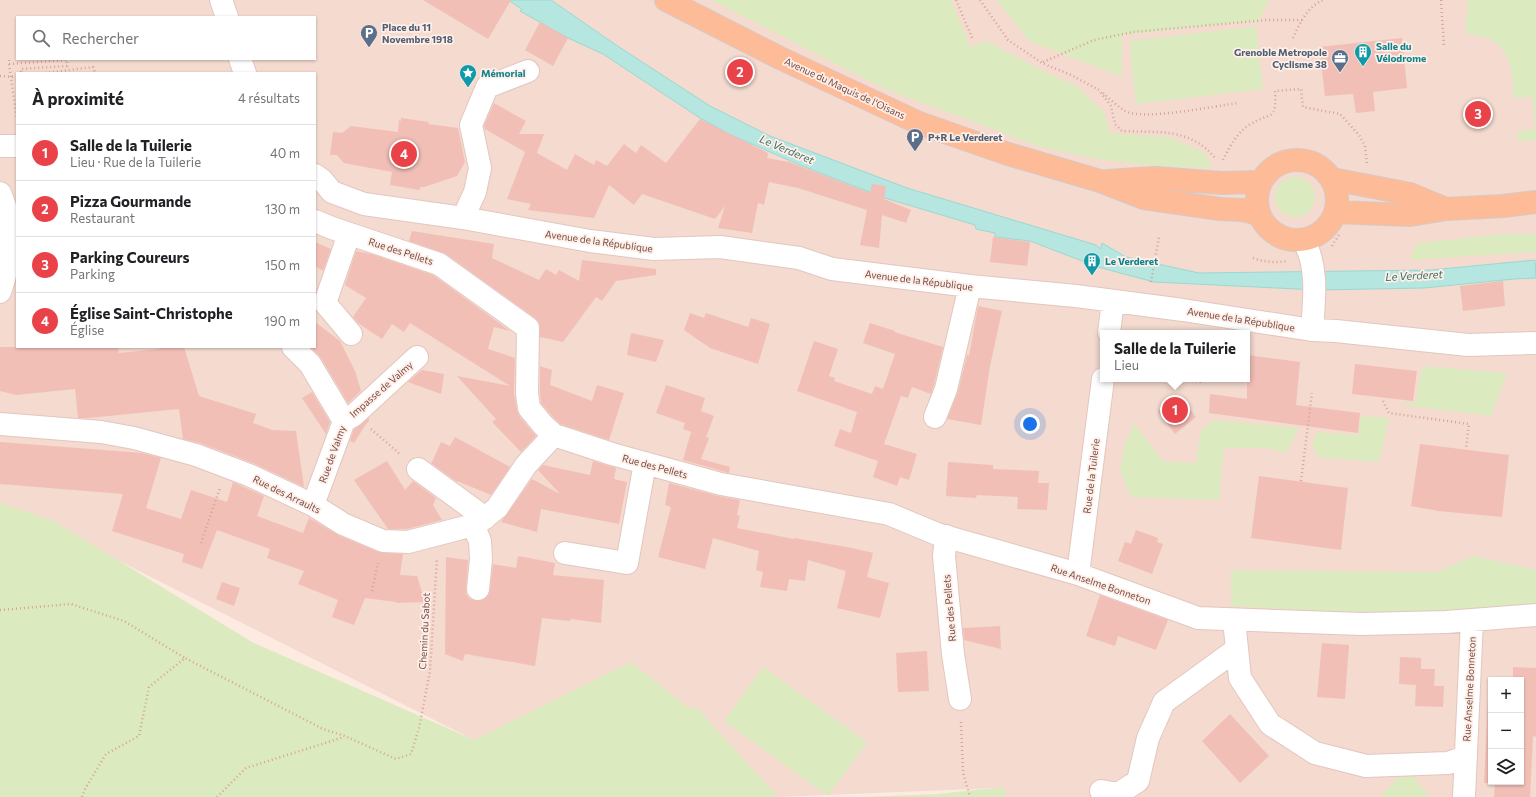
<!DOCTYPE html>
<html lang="fr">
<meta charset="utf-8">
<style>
:root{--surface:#fff;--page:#f6f6f6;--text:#202124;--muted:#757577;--line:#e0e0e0;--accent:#ea4249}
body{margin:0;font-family:Commissioner,sans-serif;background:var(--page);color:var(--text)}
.controls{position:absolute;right:12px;bottom:12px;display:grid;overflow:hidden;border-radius:0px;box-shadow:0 1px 3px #0004}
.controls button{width:36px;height:36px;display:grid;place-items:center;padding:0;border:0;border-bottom:1px solid var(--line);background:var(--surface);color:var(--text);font:20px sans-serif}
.you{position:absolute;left:1030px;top:424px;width:14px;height:14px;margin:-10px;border:3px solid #fff;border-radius:50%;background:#1a73e8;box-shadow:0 0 0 6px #1a73e833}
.badge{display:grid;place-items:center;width:26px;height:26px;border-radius:50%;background:var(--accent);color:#fff;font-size:13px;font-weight:700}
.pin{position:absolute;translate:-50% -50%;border:2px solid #fff;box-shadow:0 1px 4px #0006}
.popup{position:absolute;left:1100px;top:330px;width:150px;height:52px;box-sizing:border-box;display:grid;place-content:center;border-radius:0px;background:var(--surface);filter:drop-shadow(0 1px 3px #0005);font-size:13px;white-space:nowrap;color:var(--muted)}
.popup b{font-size:15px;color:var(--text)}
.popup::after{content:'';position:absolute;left:50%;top:100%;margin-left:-8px;border:8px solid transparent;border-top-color:var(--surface)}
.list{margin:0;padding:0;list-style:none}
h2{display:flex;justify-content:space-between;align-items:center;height:52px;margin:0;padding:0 16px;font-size:17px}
h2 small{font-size:13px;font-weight:400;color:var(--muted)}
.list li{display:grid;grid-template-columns:26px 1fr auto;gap:12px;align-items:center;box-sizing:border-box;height:56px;padding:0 16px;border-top:1px solid var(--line)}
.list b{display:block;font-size:15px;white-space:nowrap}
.list p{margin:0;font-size:13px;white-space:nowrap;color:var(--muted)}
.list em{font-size:13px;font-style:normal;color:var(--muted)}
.icon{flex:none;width:22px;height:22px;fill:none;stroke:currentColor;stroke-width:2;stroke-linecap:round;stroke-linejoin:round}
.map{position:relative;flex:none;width:1536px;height:797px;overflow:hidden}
.search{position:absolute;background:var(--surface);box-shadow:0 1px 3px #0004;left:16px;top:16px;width:300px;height:44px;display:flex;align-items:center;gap:10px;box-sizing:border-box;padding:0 14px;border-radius:0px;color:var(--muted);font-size:15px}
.panel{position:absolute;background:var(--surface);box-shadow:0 1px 3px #0004;left:16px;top:72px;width:300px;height:276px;border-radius:0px}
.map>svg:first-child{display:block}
</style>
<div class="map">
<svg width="1536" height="797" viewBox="0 0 1536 797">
<rect width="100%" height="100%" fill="#fdeae0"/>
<path fill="#f4dacf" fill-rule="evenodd" d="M0 0H997L1029 41 1122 77V35L1258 21 1269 0H1536V797H1000L997 788 776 797 631 662 474 740 50 526 0 552ZM17 17H315V59H17ZM17 73H315V347H17ZM1103 333H1247V379H1103ZM1491 680H1521V782H1491Z"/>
<path fill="#dceabf" d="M711 0H951L970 47 945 57 986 41 1045 72 1075 85 1104 112 1110 133 1169 137 1205 153 1212 168 1156 166 1097 159 1038 146 885 89Z
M997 0H1269L1259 21 1122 35V77L1029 41Z
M1468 0H1536V140L1518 141 1517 132 1535 129 1532 97 1514 98C1512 77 1513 54 1493 41 1486 37 1474 35 1465 33Z
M1256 26 1263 89 1136 104 1129 41Z
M1275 197a20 20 0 1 1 40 0a20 20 0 1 1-40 0Z
M1505 234H1536V252L1410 260 1417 243Z
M1422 366 1507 373 1491 416 1403 405V403L1416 402Z
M1361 416 1389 418 1379 462 1317 457 1312 443 1317 432 1358 435Z
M1213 420 1299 428 1286 453 1267 448H1224L1219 500 1131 497 1120 470 1124 446 1134 423 1163 461 1196 463 1201 431Z
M0 503 52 520 252 642 474 740 631 662 687 707 698 709 778 797H0Z
M1474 556 1536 570V608L1370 614 1231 606V570L1436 572Z
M763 667 867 742 828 796 724 721Z
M1406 768 1430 797H1378L1383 794Z
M1004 787 1006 797H863L937 794Z"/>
<path fill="#b5e6e0" stroke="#9bd8d1" d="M508 0H551L619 47 710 106 770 136 907 188 1096 245 1101 249 1102 243 1126 257 1199 273 1431 270 1535 260 1536 278 1514 279 1424 288 1318 290 1154 282 1098 267 1030 241 995 237V233L976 229 975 225 885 198 802 166 729 134 700 118 603 54 568 38 520 11 522 9Z"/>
<path fill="#f2bfb7" d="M423 0H511L488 39Z
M540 22 568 38 553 66 525 50Z
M1402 38 1407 88 1373 92 1375 111 1356 113 1353 94 1325 96 1319 47Z
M494 103 526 121 519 134H544L537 153 567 170 575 154 594 165 596 160 607 166 624 144 636 153 641 145 666 163 700 119 768 153 767 158 789 162 870 193 872 184 886 186 884 199 911 210 906 223 882 215 879 248 860 245 867 210 798 188 769 182 764 205 758 203 752 233 718 228 725 206 715 219 642 194 634 205 609 185 594 218 528 210 531 204 507 199 525 152 485 129 484 126Z
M401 118 429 122 428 124 458 128 465 162 457 176 424 187H420V190L390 185 392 172 344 163 337 155H330L333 132 342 133 351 126 398 132 399 120 401 121Z
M412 231 494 244 492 258 539 280 546 269 556 275 559 270 579 281 582 260 656 269V275L616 281 602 301 596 297 563 342 540 337 539 323 535 318 446 254 409 241Z
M993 237 1030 242 1027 266 990 262Z
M315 242 331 249 323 271 315 266Z
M356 251 371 254 433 275 510 331 494 327 488 349 515 358 514 393 517 410 519 416 536 436 521 452 492 422 496 419 457 376 510 386 410 323 404 332 392 324 382 339 358 323 353 317 366 298 345 285Z
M1503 281 1505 306 1463 311 1460 286Z
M978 306 1002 311 990 366 981 425 947 419 958 392 967 355 969 356Z
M690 313 704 318 706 313 748 327 751 318 770 324 758 364 710 348 684 330Z
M315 322 340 341 355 371 361 391 348 403 321 358 311 347H315Z
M870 323 895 331 894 332 943 347 934 385 931 394 912 387 908 398 901 396 884 444 917 454 909 480 900 477 897 486 873 477 878 461 834 446 840 429 851 433 857 412 797 391 814 341 838 349 829 376 835 378 834 381 872 394 875 386 883 389 895 354 863 343Z
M631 333 664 340 656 362 627 355Z
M0 347H118L119 353 159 349V347H184L199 396 256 414 253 423 272 430 296 431 304 487 253 463 200 443 183 439 179 409 88 418H78L75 389 16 395 0 391Z
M1247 355 1300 362 1296 405 1360 413 1358 433 1209 413 1210 394 1247 399Z
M1355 364 1417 371 1413 401 1352 394Z
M540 366 552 370 550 385 592 401 597 385 624 393 609 440 560 424 552 416 541 403 540 392Z
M422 370 444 374 441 394 408 382Z
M666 385 705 398 701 411 714 416 706 437 683 429 685 423 656 413Z
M312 392 330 422 326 434 302 398Z
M1178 395 1196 417 1175 434 1158 412Z
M369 418V421L366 424 354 443 350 441 354 429Z
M691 432 709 438 701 459 730 467 729 473 683 460Z
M455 437 510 467 491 495 457 481V482L431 463 433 460 441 442 450 446Z
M0 442 142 453 161 458 146 508 181 519 191 490 227 502 233 482 264 496 257 516 303 533 309 518 338 535 378 552 403 554 400 575 417 576 425 602 396 603V602L365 598 354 625 332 617 338 600 298 584 304 571 267 558 270 549 217 530 202 569 182 562 184 554 112 531 123 494 0 484Z
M1420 444 1509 455 1502 517 1438 511 1411 506Z
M387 461 405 490 413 481 436 498 433 505 442 520 407 529H388L354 480Z
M593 461 616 468 614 479 627 482 619 524 541 509 537 532 501 522 532 479 560 494 538 470 543 465 590 475Z
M948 462 993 465V469L1039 471 1038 483H1049L1047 510 1017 509 1018 497 977 495 976 498 946 496Z
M1259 476 1348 488 1341 550 1251 538Z
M669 483 718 496 740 500 737 515 740 516 737 528 794 539V538L852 548 873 553 867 577 889 583 880 618 837 608 846 571 808 560 805 581 789 579 787 591 760 587 763 572 756 570 759 551 713 538 705 569 658 557 671 507 665 505Z
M1136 530 1158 538 1157 542 1163 544 1152 574 1118 561 1125 542 1131 544Z
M518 556 555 563 553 575 604 580 601 623 571 619 570 621 542 618 535 666 465 654 463 661 445 654 446 557 468 560 466 588V594L470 599 477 601 483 600 488 596 490 590 493 564 516 568Z
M222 582 240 588 234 606 216 599Z
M1100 595 1168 620 1156 650 1118 636 1115 646 1086 636Z
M1000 626 1001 649 964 640 963 628Z
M1322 643 1349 645 1345 699 1317 697Z
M927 651 929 691 898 692 896 653Z
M1400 657 1421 658V669H1435L1434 686H1444L1443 707 1415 706 1416 685 1399 684Z
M1513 667 1536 668V737L1533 736 1530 797H1494L1495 783H1484L1488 698H1491V782H1521V680H1499V679H1513Z
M1230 714 1269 756 1240 783 1202 741Z"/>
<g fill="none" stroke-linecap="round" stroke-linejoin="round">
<defs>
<path id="minor" d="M221 0 227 17
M240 59 245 73
M0 146H17
M315 175 322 180 332 192 364 204 463 218 590 241 654 249 720 247 799 258 832 269 970 286 1076 296 1183 310 1312 330 1336 331 1468 345 1536 343
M0 193C15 225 11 261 0 292
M463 218 475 192 480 168 471 125 487 87 528 71
M315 221 332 228 439 264 528 328 527 393 529 408 543 425 554 435 612 454 721 484 889 514 937 534 1078 574 1198 618 1362 624 1446 622 1536 615
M349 234 325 303 351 334
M1303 240C1319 266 1314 301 1312 330
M1109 333 1113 301
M293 347 310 364 344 421 313 505
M935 417 946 389 970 286
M344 421 354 415 417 357
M0 424 101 432 134 438 196 455 249 475 313 505 343 524 383 541 408 542 477 524 497 508 526 465 554 435
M418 469 485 518
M473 525 480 541 481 559 478 589
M946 536 944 556 953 654 960 699
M565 553 627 563 645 463
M1078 574 1103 379
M1234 620 1240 678 1270 724 1315 753 1366 766 1448 763 1466 757
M1101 791 1118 794 1138 781 1148 738 1164 702 1237 649
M1464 797 1472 620"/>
<path id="major" d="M666 0 780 58 919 123 1008 154 1100 181 1144 198 1220 209 1243 210 1259 214
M1257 200a40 40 0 1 1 80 0a40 40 0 1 1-80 0Z
M1332 179 1410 194 1446 209
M1107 181 1155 178 1222 183 1261 182
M1336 212 1410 215 1446 209 1503 206 1536 202"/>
</defs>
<use href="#minor" stroke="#e3c6bf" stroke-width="24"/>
<use href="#major" stroke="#d5c9c8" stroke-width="24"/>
<path stroke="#d7a29b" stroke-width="2.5" stroke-dasharray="1 3" stroke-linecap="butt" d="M956 0 973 40
M980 0 1008 40 1042 63 1071 75 1099 90 1111 106 1115 124 1122 131C1159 133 1190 127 1216 159
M1441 0 1444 47
M1293 38C1300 23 1307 7 1323 0
M9 60V64L67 60V66L21 69V73
M1043 62 1094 40 1133 32 1267 20H1302
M9 64 17 119
M45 73 93 67 95 73
M0 76 17 77
M1103 93C1110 99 1117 106 1125 111 1144 121 1214 106 1238 103
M1223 160C1230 146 1236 134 1249 125 1270 111 1277 123 1275 91L1301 89 1303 107 1340 114 1359 135 1365 146 1367 163
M1332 246 1333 244 1339 235
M1253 258C1264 262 1275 263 1287 261
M1151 282 1159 237
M1164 379 1204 382
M1383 401 1389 413 1469 424 1466 449
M371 429 401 455
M1301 481 1312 393
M201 543 220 488
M372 591 378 563
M0 610 71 604 124 621 185 658
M961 722 963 772 970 797
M82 797 85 789 106 754 139 736 149 687 185 658 323 729 345 736 396 759 411 754 419 728 430 671 437 558
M217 797 246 768 344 737"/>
<use href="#minor" stroke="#fff" stroke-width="22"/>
<use href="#major" stroke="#fdbc97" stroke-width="22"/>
</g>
<defs>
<symbol id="parking-pin" viewBox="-11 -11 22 30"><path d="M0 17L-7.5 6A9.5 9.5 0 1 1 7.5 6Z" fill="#5c6f8a" stroke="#ffefe7"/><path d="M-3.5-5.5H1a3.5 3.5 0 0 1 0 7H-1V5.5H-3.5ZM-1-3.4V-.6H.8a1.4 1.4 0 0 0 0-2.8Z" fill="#fff"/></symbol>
<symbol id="building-pin" viewBox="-11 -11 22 30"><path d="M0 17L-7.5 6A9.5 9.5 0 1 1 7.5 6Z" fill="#0f9aa8" stroke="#ffefe7"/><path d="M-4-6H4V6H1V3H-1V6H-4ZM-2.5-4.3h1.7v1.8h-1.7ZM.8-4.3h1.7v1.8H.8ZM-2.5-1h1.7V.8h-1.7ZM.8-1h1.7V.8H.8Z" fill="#fff"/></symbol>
<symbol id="office-pin" viewBox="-11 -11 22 30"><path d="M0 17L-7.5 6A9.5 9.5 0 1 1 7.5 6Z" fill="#5c6f8a" stroke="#ffefe7"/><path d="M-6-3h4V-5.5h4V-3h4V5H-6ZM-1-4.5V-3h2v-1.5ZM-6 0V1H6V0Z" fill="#fff"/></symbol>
<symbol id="sight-pin" viewBox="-11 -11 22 30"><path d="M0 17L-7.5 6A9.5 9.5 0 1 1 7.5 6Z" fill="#0f9aa8" stroke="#ffefe7"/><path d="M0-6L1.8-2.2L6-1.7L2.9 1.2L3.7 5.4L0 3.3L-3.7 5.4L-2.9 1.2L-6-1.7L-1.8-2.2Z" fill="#fff"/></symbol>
</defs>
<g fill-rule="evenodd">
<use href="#parking-pin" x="359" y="23" width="20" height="27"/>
<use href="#building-pin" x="1353" y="42" width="20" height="27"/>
<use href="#office-pin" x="1330" y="48" width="20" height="27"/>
<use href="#sight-pin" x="458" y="63" width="20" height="27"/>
<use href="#parking-pin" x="905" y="127" width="20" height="27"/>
<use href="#building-pin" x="1082" y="251" width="20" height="27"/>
</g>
<g text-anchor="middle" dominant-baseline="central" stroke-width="3.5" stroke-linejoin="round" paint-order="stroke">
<g font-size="10" font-weight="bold" fill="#4e5e75" stroke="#ffefe7" text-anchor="start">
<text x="382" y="27">Place du 11<tspan x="382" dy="12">Novembre 1918</tspan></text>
<text x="1327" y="52" text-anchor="end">Grenoble Metropole<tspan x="1327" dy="12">Cyclisme 38</tspan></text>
<text x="928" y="137">P+R Le Verderet</text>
</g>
<g font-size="10" font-weight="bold" fill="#0d838f" stroke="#ffefe7" text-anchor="start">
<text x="1376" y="46">Salle du<tspan x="1376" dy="12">Vélodrome</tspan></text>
<text x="481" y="73">Mémorial</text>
<text x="1105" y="261">Le Verderet</text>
</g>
<g font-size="10" fill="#744b47" stroke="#ffefe7">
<text transform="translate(845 88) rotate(25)">Avenue du Maquis de l'Oisans</text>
<text transform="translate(599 241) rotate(8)">Avenue de la République</text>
<text transform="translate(401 251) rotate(18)">Rue des Pellets</text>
<text transform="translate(919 280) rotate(7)">Avenue de la République</text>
<text transform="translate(1241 319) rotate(9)">Avenue de la République</text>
<text transform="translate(381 389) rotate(-41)">Impasse de Valmy</text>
<text transform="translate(332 454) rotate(-70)">Rue de Valmy</text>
<text transform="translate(655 466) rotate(15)">Rue des Pellets</text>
<text transform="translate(1091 476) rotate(-83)">Rue de la Tuilerie</text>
<text transform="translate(287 494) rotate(26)">Rue des Arraults</text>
<text transform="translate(1101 584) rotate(19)">Rue Anselme Bonneton</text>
<text transform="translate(949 608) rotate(-95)">Rue des Pellets</text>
<text transform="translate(424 631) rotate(-87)">Chemin du Sabot</text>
<text transform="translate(1469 689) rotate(-87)">Rue Anselme Bonneton</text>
</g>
<g font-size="11" font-style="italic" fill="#38736d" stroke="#ffefe7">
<text transform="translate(787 149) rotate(23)">Le Verderet</text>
<text transform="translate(1414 275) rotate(-3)">Le Verderet</text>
</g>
</g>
</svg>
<div class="controls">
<button>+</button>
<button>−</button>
<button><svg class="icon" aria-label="layers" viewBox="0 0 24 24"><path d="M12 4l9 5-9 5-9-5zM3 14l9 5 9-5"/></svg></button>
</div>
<div class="you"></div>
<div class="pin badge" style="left:1175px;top:410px">1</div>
<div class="popup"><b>Salle de la Tuilerie</b>Lieu</div>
<div class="pin badge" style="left:740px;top:72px">2</div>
<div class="pin badge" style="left:1478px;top:114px">3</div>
<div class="pin badge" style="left:404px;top:154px">4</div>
<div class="search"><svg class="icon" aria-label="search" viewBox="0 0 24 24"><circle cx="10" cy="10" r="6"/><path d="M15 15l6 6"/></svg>Rechercher</div>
<section class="panel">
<h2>À proximité<small>4 résultats</small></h2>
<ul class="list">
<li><span class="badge">1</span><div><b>Salle de la Tuilerie</b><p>Lieu · Rue de la Tuilerie</p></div><em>40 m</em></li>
<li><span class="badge">2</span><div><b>Pizza Gourmande</b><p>Restaurant</p></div><em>130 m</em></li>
<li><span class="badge">3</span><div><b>Parking Coureurs</b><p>Parking</p></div><em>150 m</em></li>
<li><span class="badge">4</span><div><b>Église Saint-Christophe</b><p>Église</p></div><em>190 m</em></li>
</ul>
</section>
</div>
